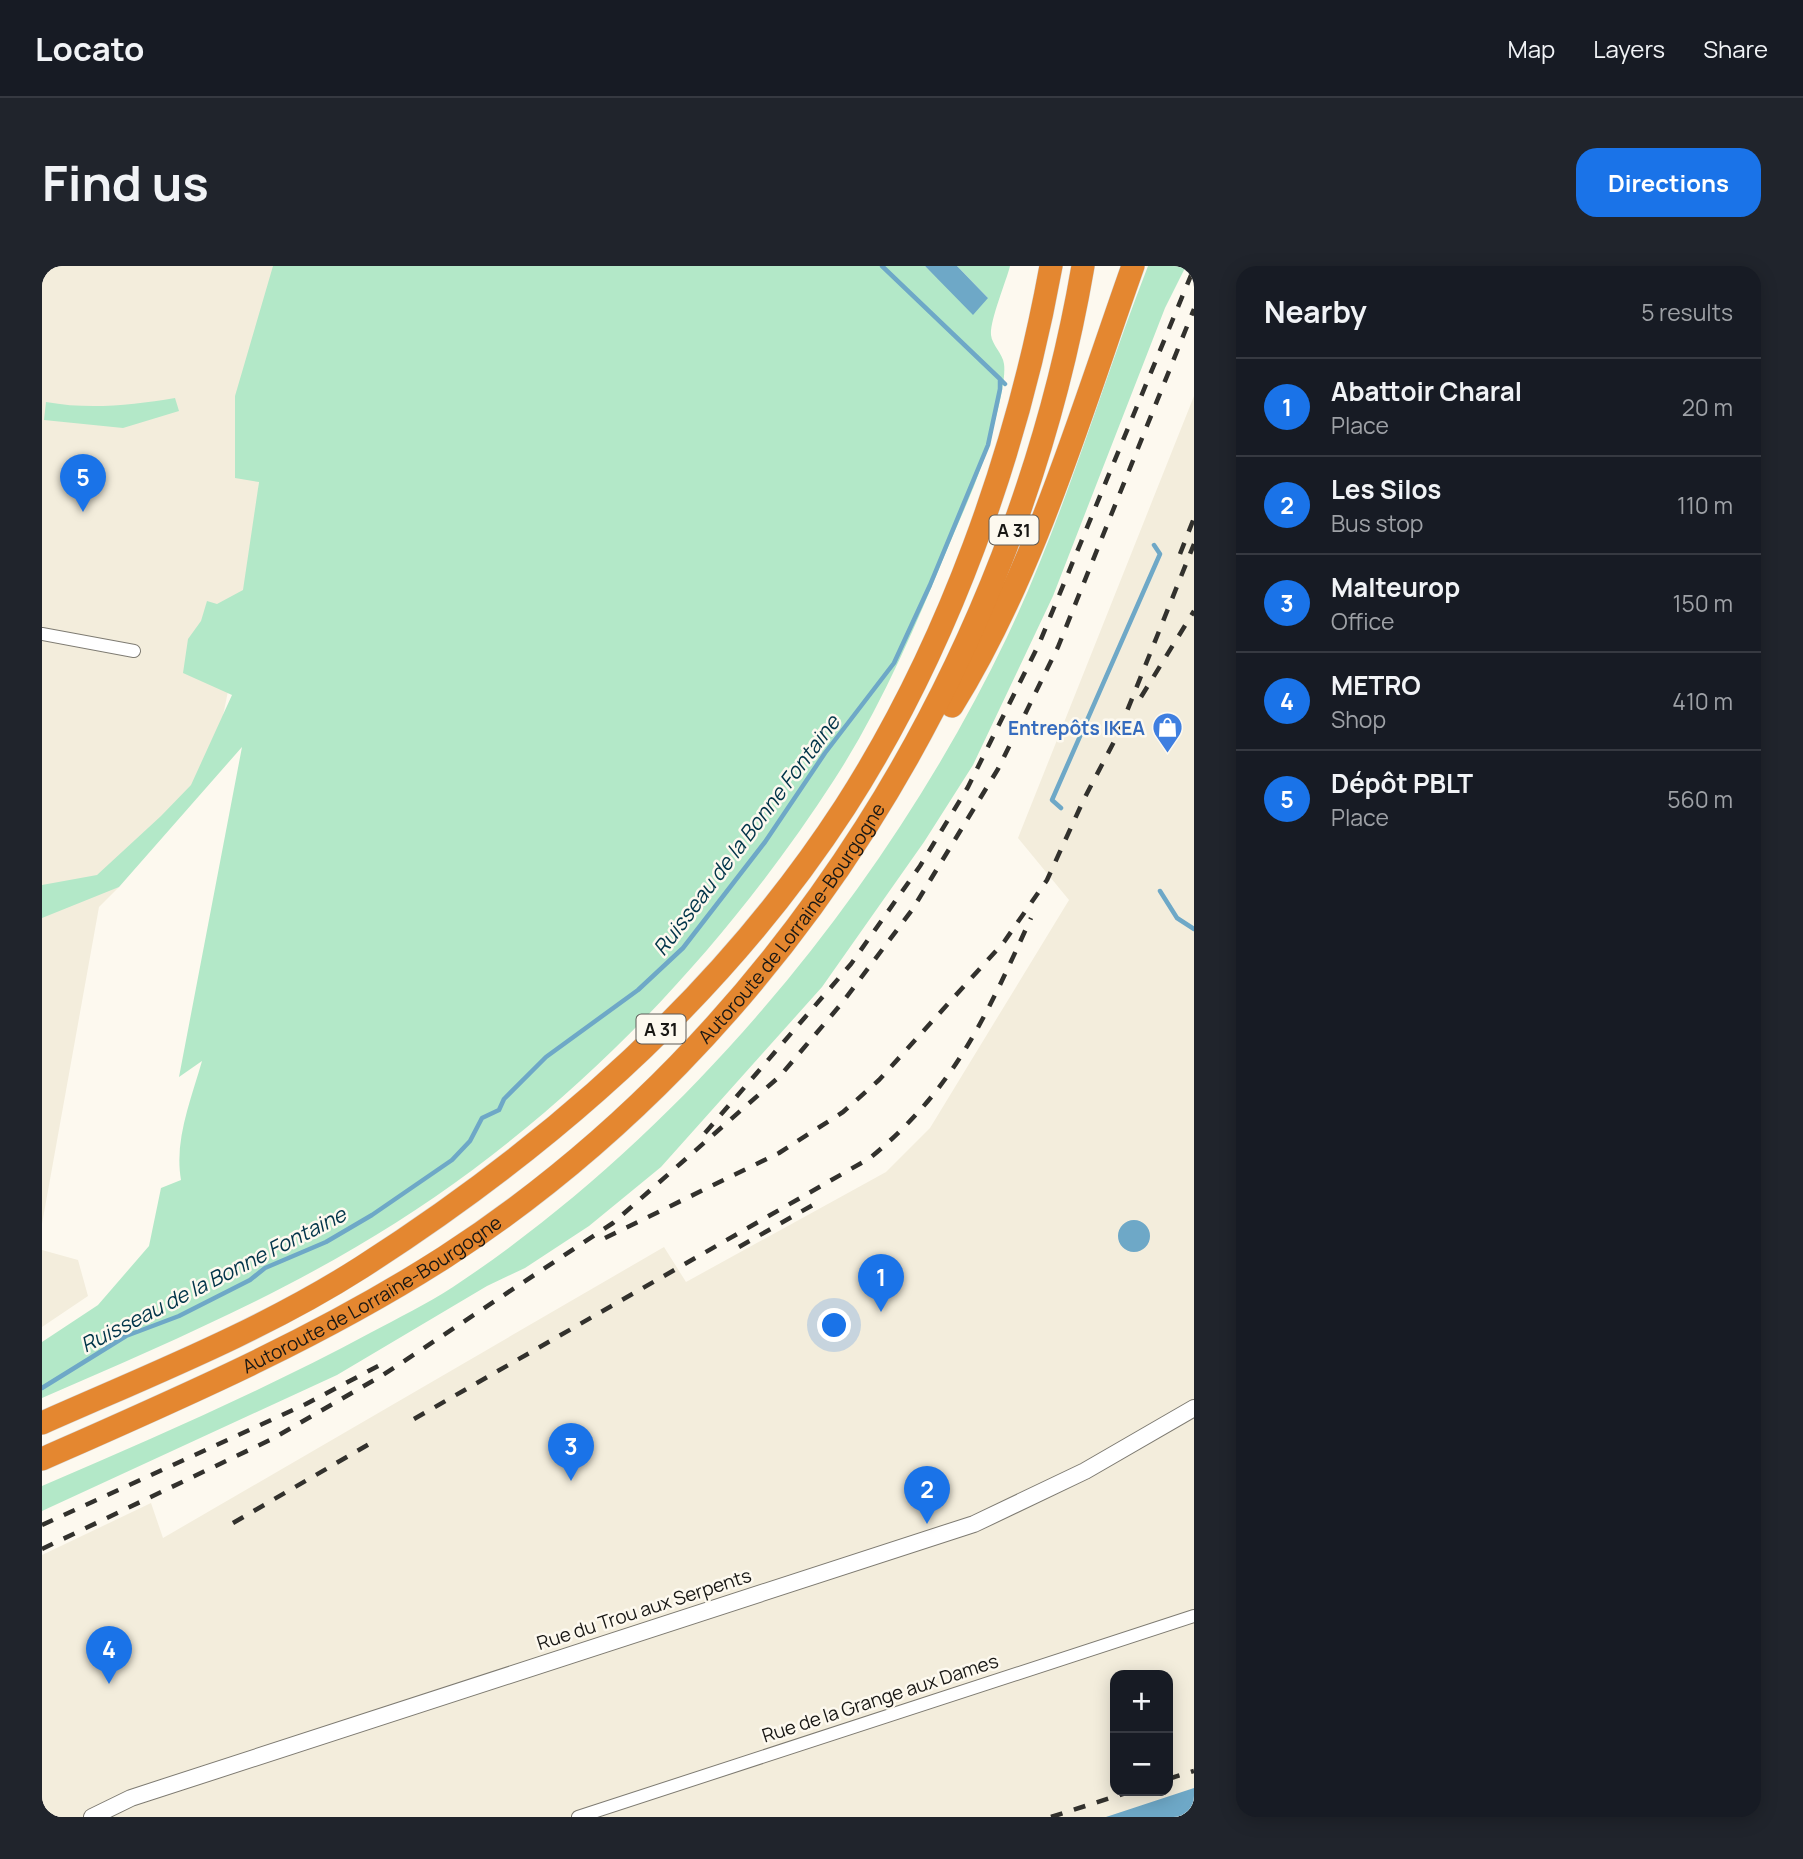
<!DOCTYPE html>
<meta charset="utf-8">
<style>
:root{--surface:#171b24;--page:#20242c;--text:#f1f3f6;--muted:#9ea1a6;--line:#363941;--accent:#1a73e8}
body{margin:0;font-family:Manrope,sans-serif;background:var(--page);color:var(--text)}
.controls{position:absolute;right:21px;bottom:21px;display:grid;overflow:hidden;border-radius:14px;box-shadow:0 4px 18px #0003}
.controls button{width:63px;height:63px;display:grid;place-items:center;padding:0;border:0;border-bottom:2px solid var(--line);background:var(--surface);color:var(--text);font:35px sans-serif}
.you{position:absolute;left:793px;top:1060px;width:24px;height:24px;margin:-18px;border:5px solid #fff;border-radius:50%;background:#1a73e8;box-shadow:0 0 0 10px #1a73e833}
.badge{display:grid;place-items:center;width:46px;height:46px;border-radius:50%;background:var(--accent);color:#fff;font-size:23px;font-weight:700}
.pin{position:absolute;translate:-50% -58px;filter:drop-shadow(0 2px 4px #0008)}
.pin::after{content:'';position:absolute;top:37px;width:24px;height:21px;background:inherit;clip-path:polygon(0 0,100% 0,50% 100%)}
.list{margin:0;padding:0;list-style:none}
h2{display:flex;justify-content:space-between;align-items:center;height:91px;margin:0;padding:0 28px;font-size:30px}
h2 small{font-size:23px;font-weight:400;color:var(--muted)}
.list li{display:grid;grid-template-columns:46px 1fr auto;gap:21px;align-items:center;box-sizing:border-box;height:98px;padding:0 28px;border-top:2px solid var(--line)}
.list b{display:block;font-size:26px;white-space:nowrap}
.list p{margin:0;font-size:23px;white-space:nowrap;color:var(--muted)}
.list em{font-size:23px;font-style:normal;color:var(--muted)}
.map{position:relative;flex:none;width:1152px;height:1551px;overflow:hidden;border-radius:21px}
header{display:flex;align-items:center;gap:42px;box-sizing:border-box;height:98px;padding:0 35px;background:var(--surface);border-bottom:2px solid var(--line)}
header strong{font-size:33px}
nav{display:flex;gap:38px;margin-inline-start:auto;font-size:24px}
.intro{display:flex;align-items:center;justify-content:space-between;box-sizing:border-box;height:168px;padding:0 42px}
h1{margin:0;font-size:49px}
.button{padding:18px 32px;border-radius:21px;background:var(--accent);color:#fff;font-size:24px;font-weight:700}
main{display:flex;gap:42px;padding:0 42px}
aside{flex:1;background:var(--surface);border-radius:21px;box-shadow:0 4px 18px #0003}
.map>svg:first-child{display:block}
</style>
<header>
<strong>Locato</strong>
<nav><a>Map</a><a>Layers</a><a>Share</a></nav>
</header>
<div class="intro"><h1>Find us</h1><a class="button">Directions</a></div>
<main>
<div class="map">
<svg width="1152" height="1551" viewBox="0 0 1152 1551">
<rect width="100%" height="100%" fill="#fdf9ef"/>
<path fill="#f3eddc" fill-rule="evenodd" d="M0 0H240L222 80 214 288 173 489 77 621 57 641 0 958Z
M1152 130V1551H0V1289L109 1237 121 1272 622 981 644 1016 844 906 888 862 1027 634 976 572ZM1073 1409H1126V1525H1073Z
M0 984 36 994 46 1030 0 1061Z"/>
<path fill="#b3e8c8" d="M231 0H883L902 18 946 32 915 0H968C964 16 948 54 949 69 950 79 961 88 962 98 965 119 947 177 940 198 930 228 916 257 904 286 872 364 838 443 792 514 671 701 507 868 314 981 214 1040 107 1085 0 1132V1076L56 1039 107 980 119 922 139 914C132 874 149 834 160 795L137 811 200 481 77 621 0 652V619L55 609 119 550 149 519 190 429 141 407 146 373 159 355 165 335 175 338 201 324 217 216 193 212V130Z
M1106 0H1144L1123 42 1011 330 931 499 882 576 780 721 619 901 547 960 483 1002 445 1020 295 1109 0 1245V1220C111 1172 222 1124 328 1067 356 1052 385 1038 411 1021 643 867 845 622 965 371 1022 252 1058 123 1106 0Z
M133 132 137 145 81 162 2 154 4 136C48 144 90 139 133 132Z"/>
<path fill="#6ea8c7" d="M883 0H915L946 32 931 49Z
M1076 970a16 16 0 1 1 32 0a16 16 0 1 1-32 0Z
M1152 1522V1551H1064Z"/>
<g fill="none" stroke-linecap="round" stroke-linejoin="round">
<path stroke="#6ea8c7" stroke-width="4.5" d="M840 0 958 113
M1019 542 1010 534 1118 288 1112 279
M1118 625 1135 652 1152 663
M0 1122 84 1070 137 1050 208 1014 223 1002 284 976 330 949 410 894 428 875 440 852 457 844 462 833 504 791 596 724 641 682 723 576 783 487 852 397 888 319 946 179 958 123V113L963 118"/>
<defs>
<path id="minor" d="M0 368 92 385
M536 1551 1152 1350"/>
<path id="tertiary" d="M50 1551 89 1532 932 1258 1043 1205 1152 1142"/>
<g id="motorway">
<path d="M910 440C992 308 1039 146 1091 0"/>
<path d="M0 1157C108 1109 220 1065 320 1001 507 881 681 729 803 541 906 381 975 187 1009 0"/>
<path id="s1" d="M0 1193C138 1132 275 1073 403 991 742 771 973 396 1041 0"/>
</g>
</defs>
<use href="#minor" stroke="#7e7b72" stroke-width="14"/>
<use href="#tertiary" stroke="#7e7b72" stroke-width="18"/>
<use href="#motorway" stroke="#d5d5d5" stroke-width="24"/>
<use href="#minor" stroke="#fff" stroke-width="12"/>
<use href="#tertiary" stroke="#fff" stroke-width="16"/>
<use href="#motorway" stroke="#e48730" stroke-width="23"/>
<path stroke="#32312d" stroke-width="4.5" stroke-dasharray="12 12" stroke-linecap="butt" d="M1138 288 1152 252
M1099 431 1152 345
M663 867 809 698 878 600 926 521 997 378 1152 2
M563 972 737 887 801 846 837 814 962 676 1005 614 1042 533 1075 470 1152 278
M697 981 776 936
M372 1153 828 892C914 821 944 750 989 652
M191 1257 329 1177
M0 1259 264 1138 338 1099
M0 1283 230 1173 341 1109 571 957 738 810 800 737 870 644 956 503 1016 381 1152 43
M1126 1513 1152 1505
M1009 1551 1090 1525"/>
</g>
<defs>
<symbol id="shop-pin" viewBox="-11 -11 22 30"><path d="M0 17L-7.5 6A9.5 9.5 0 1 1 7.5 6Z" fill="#3f7fe0" stroke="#fdf9ef"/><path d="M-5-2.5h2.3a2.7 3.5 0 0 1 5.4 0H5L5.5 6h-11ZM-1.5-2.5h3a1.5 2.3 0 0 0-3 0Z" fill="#fff"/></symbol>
</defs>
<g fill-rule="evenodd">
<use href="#shop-pin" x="1108" y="444" width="35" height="47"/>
</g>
<g text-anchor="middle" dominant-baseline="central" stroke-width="5" stroke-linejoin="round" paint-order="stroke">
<g fill="#fdf9ef" stroke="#5d5b56" stroke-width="2">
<rect x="947.5" y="249.5" width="49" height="29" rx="5"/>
<rect x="594.5" y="748.5" width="49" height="29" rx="5"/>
</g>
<g font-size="18" font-weight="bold" fill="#181714">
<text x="972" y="264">A 31</text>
<text x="619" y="763">A 31</text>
</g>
<g font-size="19" font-weight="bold" fill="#366cbe" stroke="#fdf9ef" text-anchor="end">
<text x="1103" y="462">Entrepôts IKEA</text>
</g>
<g font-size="19" fill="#181714" stroke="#fdf9ef">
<text stroke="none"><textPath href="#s1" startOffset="936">Autoroute de Lorraine-Bourgogne</textPath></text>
<text stroke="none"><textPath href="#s1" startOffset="369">Autoroute de Lorraine-Bourgogne</textPath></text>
<text transform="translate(602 1343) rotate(-18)">Rue du Trou aux Serpents</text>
<text transform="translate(838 1432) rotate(-18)">Rue de la Grange aux Dames</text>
</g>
<g font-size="21" font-style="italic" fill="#003449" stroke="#fdf9ef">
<text transform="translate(704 569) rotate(-53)">Ruisseau de la Bonne Fontaine</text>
<text transform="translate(171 1013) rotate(-27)">Ruisseau de la Bonne Fontaine</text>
</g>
</g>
</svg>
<div class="controls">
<button>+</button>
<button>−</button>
</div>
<div class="you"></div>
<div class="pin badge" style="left:839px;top:1046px">1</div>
<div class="pin badge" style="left:885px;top:1258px">2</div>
<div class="pin badge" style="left:529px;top:1215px">3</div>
<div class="pin badge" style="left:67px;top:1418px">4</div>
<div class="pin badge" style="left:41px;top:246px">5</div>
</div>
<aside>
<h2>Nearby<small>5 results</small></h2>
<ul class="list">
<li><span class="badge">1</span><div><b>Abattoir Charal</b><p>Place</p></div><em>20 m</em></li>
<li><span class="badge">2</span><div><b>Les Silos</b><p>Bus stop</p></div><em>110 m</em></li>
<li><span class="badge">3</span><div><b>Malteurop</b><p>Office</p></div><em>150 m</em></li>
<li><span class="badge">4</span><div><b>METRO</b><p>Shop</p></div><em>410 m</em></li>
<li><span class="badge">5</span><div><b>Dépôt PBLT</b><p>Place</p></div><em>560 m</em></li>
</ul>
</aside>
</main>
